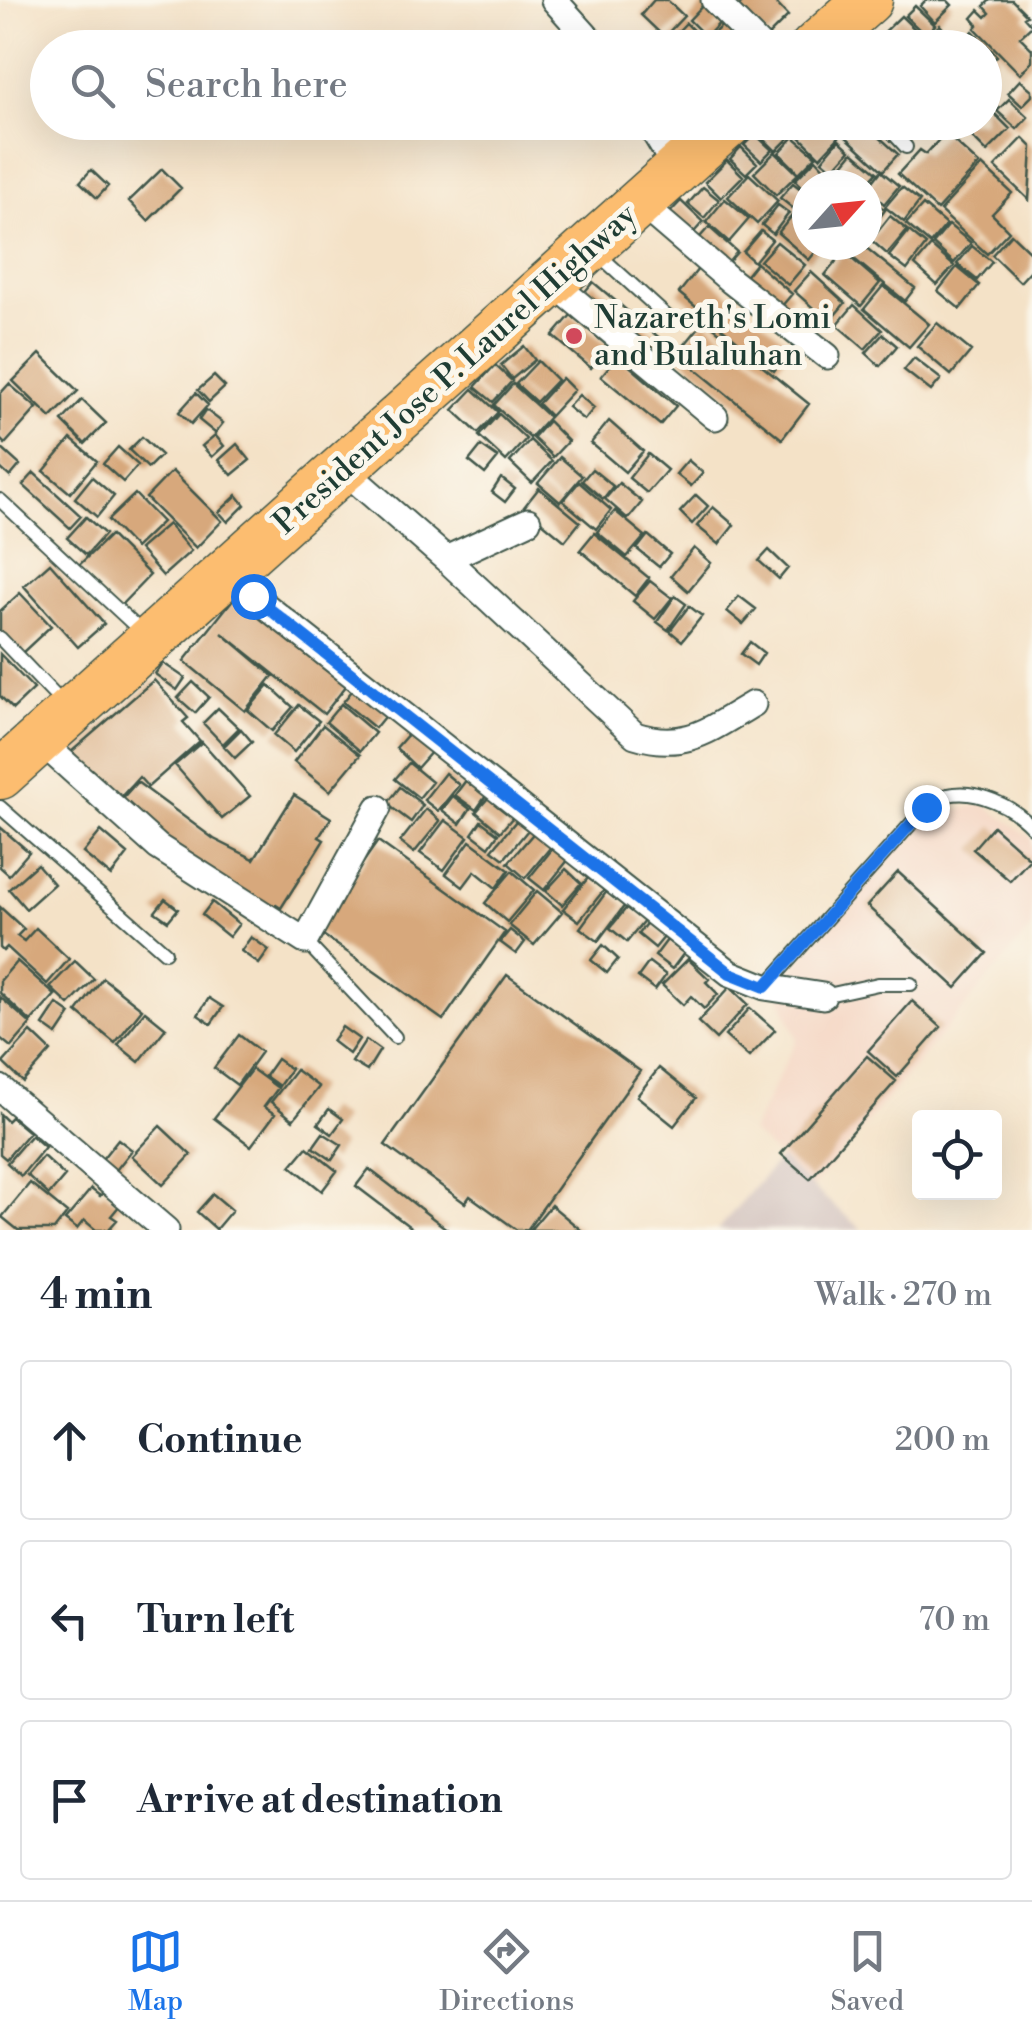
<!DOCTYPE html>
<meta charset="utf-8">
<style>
:root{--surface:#fff;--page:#f6f6f7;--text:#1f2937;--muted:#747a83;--line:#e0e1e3;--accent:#1a73e8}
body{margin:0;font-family:"Libre Bodoni",serif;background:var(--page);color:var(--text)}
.controls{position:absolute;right:30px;bottom:30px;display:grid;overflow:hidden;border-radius:10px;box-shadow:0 10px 40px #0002}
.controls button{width:90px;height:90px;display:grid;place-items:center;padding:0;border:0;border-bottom:2px solid var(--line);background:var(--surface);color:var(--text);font:50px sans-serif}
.compass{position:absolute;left:792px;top:170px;width:90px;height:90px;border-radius:50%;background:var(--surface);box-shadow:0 10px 40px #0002;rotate:63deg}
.stop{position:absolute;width:30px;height:30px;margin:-22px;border:8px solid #1a73e8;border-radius:50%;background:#fff}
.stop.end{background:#1a73e8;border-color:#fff;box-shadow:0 2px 10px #0008}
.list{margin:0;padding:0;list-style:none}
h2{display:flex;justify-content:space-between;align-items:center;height:130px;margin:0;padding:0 40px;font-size:42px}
h2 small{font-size:32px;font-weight:400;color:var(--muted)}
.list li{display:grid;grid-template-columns:65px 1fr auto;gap:30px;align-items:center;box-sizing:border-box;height:160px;margin:0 20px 20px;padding:0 20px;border:2px solid var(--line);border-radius:10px}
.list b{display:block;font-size:38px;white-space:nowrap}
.list em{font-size:32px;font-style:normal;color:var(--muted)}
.icon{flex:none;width:55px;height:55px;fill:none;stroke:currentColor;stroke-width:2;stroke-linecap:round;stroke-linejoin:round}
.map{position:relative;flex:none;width:1032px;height:1230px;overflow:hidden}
.search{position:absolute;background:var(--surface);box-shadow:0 10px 40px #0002;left:30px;right:30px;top:30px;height:110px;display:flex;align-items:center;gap:25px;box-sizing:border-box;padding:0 35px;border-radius:55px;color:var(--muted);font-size:38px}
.sheet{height:670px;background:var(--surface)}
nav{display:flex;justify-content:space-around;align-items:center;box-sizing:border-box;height:140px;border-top:2px solid var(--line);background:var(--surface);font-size:28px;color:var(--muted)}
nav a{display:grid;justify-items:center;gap:5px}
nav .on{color:var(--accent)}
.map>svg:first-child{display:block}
</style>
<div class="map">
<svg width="1032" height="1230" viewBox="0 0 1032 1230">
<rect width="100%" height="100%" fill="#fbf7ec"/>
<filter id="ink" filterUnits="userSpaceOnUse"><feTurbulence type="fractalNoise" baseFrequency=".01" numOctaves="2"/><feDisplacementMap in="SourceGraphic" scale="20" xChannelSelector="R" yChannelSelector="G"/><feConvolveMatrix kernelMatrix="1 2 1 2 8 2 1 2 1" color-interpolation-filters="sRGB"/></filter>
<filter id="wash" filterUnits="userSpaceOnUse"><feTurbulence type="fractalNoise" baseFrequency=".0048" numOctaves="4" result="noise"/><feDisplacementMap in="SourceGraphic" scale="40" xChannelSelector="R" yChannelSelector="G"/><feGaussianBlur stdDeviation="2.25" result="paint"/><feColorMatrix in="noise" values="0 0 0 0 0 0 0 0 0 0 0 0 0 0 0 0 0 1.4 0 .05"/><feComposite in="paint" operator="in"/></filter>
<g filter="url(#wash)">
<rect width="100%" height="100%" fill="#f4e2c7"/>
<path fill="#f4d3c0" d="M983 804 1032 838V927L812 1187 751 1132 797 1039 777 988 915 819Z"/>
<path fill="#d0c0bc" d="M780 1158 812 1187 862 1230H717Z"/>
<g id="blocks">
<path fill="#d7a87c" d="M654 0H667L684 16 664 37 641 15Z
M708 0 726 16 706 37 689 20Z
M745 0H773L788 16 767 37 737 8Z
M926 0H947L952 5 935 22 920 6Z
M990 0H1012L1027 15 1024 17 1032 26 1020 37 1032 49V61L1020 74 975 28 978 25 972 18 979 10 986 17 990 13 984 6Z
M915 6 935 25 925 35 905 16Z
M901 16 921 35 909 48H868Z
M728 20 748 48H714L707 39Z
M686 23 710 48H673L668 42Z
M940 25 956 44 953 48H928L922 41Z
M973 31 997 56 984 69V48H957Z
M1020 80 1032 90V96L1022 106 1008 93Z
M1009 99 1028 117 1017 129 997 111Z
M984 103 1010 129 987 152 957 122H984Z
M771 122H779L792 135 776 151 760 135Z
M806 122H824L839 137 820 157 796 133Z
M852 122H863L898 154 883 171 843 134Z
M945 133 979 164 937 210 898 174 920 150 926 154Z
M755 134 772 150 761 161 744 145Z
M794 137 816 156 799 173 779 153Z
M1023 138 1032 147 1029 200 995 167Z
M839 140 850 150 833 169 822 160Z
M741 147 757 163 746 174 730 159Z
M775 152 798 174 776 195 754 173Z
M853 152 877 172 865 185H859L839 169Z
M816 159 829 173 817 185H807V193L795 180Z
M727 160 743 176 721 198 705 182Z
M982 165 1012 193 992 214 1009 231 987 254 940 211Z
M162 169 181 188 148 221 129 201Z
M91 170 108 186 97 198 80 182Z
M881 171 899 186 884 204 867 189Z
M749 174 778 201 757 224 728 197Z
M793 183 807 194V203L799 213 780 198Z
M703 187 719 200 704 218 688 204Z
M902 187 920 201 904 222 885 207Z
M867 196 885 210 874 225 867 220Z
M725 199 749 219 729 242 706 222Z
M681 201 703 222 686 241 663 220Z
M778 205 789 213 773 234 762 225Z
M923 205 946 225 930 244 906 224Z
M795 212 807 222V245H821L809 260 778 233Z
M890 216 907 230 887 254 871 240Z
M949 225 971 243 954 263 933 244Z
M709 227 737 252 721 271 693 245Z
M761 231 772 240 754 262 743 252Z
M909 231 926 245 907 270 889 256Z
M1011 234 1032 254V269L1020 282 992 255Z
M777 242 805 265 788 285 760 261Z
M864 246 915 288 905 301 853 258Z
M931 246 954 266 937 285 915 265Z
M972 246 992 262 977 280 957 264Z
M844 252 880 283 861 306 825 275Z
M756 263 792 294 775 314 739 284Z
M957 267 979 285 960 309 938 291Z
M698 269 793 346 774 371 679 293Z
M811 272 845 303 829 322 794 291Z
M593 282 663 341 647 360 577 301Z
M883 286 929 324 909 347 864 309Z
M854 305 882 330 865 349 837 325Z
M571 315 609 347 591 368 553 336Z
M705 320 809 404 782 439 677 354Z
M937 323 971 351 951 375 917 346Z
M883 334 897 346 880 366 866 353Z
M524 346 535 360 512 379 501 365Z
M40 354 78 391 51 418 13 381Z
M618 356 676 406 660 425 601 376Z
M914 358 941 379 931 391 904 370Z
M538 361 557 380 536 402 516 384Z
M495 365 512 381 493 402 475 387Z
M214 376 225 387 209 402 198 390Z
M562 378 574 390 550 416 538 404Z
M9 384 37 408 5 444 0 439V394Z
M513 384 549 417 530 438 494 405Z
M473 389 498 412 478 433 453 410Z
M196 393 208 405 191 424 179 412Z
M579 395 594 408 584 420 568 407Z
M82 400 106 423 85 444 62 421Z
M206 410 223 423 215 433 199 420Z
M499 414 526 439 506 461 479 436Z
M548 421 568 441 553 457 533 438Z
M609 421 643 451 625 472 591 443Z
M215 435 224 446 212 457 202 446Z
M142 437 161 455 148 468 129 450Z
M71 439 97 461 70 493 44 471Z
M530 440 552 461 532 483 510 462Z
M237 444 250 460 232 475 219 460Z
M481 446 498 458 485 474 469 461Z
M0 447 20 465 10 477 0 468Z
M118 447 138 465 123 482 103 464Z
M648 454 667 470 647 493 629 478Z
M560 457 582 476 560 502 538 483Z
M688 460 703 473 691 486 676 474Z
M592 469 613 486 603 499 582 481Z
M172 471 222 521 196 548 146 498Z
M34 473 81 516 70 528 23 485Z
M92 477 114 496 97 517 75 498Z
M501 478 515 489 505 502 492 492Z
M579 482 611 510 596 529 563 501Z
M619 483 642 502 628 519 605 499Z
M539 488 580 522 565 541 524 507Z
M135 494 162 522 135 548 108 520Z
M237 495 245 505 228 522 219 512Z
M696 495 708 506 692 524 680 512Z
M713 507 734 525 719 544 697 526Z
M615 511 645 536 627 557 597 532Z
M86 517 105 534 86 555 67 538Z
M168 524 191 551 163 576 139 549Z
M594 533 649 578 635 596 580 550Z
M110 535 150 575 119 607 78 566Z
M648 535 670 554 659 567 637 549Z
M694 548 711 563 688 591 671 576Z
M769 550 788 568 779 579 759 561Z
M50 563 104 624 78 647 24 586Z
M650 581 672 598 655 619 633 601Z
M20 593 51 626 21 654 0 632V611Z
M238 593 350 681 324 714 222 633 273 676 245 711 184 661Z
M675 596 686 604 668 630 657 622Z
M739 596 756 609 743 624 727 611Z
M689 606 702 616 682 641 670 631Z
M750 642 764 653 756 665 741 654Z
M0 654 34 689 13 709 0 696Z
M163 663 185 678 177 690 155 674Z
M154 680 188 718 183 722 200 741 148 787 139 777 119 799 71 752Z
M193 682 209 697 195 713 178 698Z
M269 685 293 707 272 731 248 710Z
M356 686 388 712 375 728 343 702Z
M341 704 375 733 360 751 326 722Z
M299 705 319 721 294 752 274 735Z
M218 708 239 728 223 744 203 723Z
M323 725 360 755 330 791 294 762Z
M241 729 252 742 235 758 224 746Z
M410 732 432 751 417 768 396 748Z
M202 742 250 796 222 819 175 765Z
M409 763 432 782 419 798 395 779Z
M445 773 459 785 438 811 424 800Z
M467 779 488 793 476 810 455 795Z
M137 782 214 839 254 859 294 795 331 818 319 837 324 840 281 908 276 905 272 911 195 868 120 801Z
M400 787 423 805 411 822 387 804Z
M453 796 470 809 460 824 442 810Z
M489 797 513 817 500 832 476 812Z
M426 809 440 821 414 853 400 842Z
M445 820 468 837 444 870 420 853Z
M481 821 498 834 489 847 472 834Z
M516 821 528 830 504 859 492 850Z
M993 826 1030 859 1010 881 973 849Z
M0 827 29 852 9 875 0 867Z
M538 828 555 842 525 878 508 863Z
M101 831 128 854 111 876 83 853Z
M378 841 505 932 443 1020 316 930Z
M470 841 509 870 496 888 475 871 463 887 446 874Z
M554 847 569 859 544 890 529 878Z
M37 864 54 884 26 909 9 889Z
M566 869 581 883 562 905 546 891Z
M512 871 534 890 507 922 485 903Z
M898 872 987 953 956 988 867 906Z
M588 878 604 890 579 921 563 909Z
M537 891 562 912 534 945 509 925Z
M607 891 625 905 598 941 580 928Z
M165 899 178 909 168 921 155 912Z
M212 902 239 924 229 937 202 915Z
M628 906 645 920 627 942 610 928Z
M0 907 24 929 17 936 24 941 36 928 69 959 47 984 7 947 3 951 0 948Z
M648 921 665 936 655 948 638 934Z
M510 930 525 942 516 954 500 942Z
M251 937 269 950 259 964 241 951Z
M667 940 684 953 672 969 655 956Z
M603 945 618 959 607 973 591 960Z
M688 959 709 979 706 982 718 994 704 1009 691 996 683 1005 662 985Z
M17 961 55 995 31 1022 0 993V981Z
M75 961 94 979 69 1005 50 987Z
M649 962 666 975 655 990 638 977Z
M507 975 640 1071 527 1230H517L470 1196 465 1203 385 1145Z
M103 978 142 1009 115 1043 77 1012Z
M730 987 748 1004 716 1039 698 1022Z
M0 997 31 1024 11 1047 0 1038Z
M209 998 223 1007 211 1024 198 1015Z
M912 1001 941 1027 897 1077 868 1051Z
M57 1004 71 1014 57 1035 43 1025Z
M750 1008 775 1030 749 1057 725 1036Z
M145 1011 166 1028 139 1062 118 1045Z
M342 1027 359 1039 349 1054 332 1041Z
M31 1032 51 1051 23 1082 3 1063Z
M239 1035 261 1052 237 1085 214 1068Z
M366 1040 380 1050 367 1071 352 1062Z
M867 1056 896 1081 810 1179 781 1154Z
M277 1059 291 1069 279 1086 265 1076Z
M659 1068 696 1098 674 1126 637 1096Z
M252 1069 278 1088 264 1107 275 1114 251 1146 214 1118Z
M296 1070 319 1087 293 1120 271 1102Z
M329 1109 343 1119 332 1134 318 1124Z
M0 1114 7 1121 11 1117 29 1132 6 1159 0 1154Z
M160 1126 191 1155 163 1185 132 1156Z
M323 1133 342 1145 332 1160 313 1147Z
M31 1135 45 1147 21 1176 7 1163Z
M118 1139 132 1150 109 1179 95 1168Z
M307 1147 337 1171 322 1191 291 1166Z
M43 1156 65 1176 49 1195 27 1175Z
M369 1169 448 1230H414L356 1186Z
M30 1183 67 1213 54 1230H18L2 1217Z
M91 1189 100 1196 104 1191 120 1205 111 1216 117 1220 108 1230H96L84 1220 77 1229 65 1220Z
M213 1194 232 1210 216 1229 197 1212Z
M551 1205 581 1230H530Z"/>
</g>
</g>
<g filter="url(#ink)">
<use href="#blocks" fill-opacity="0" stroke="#3f564a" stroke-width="2.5"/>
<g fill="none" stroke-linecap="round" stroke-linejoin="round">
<defs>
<path id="lane" d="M883 122 906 147
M598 254 674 323
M0 500 145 635
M0 638 64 705
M0 807 165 952
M305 941 395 1037
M767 985 926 807C932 803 941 796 948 795 976 788 1014 807 1032 827
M823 996 878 984H911"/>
<path id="street" d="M554 0 597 48
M714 0 762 48
M648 122 677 170
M640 203 731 281 827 356
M552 282 715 417
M344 470 446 559 635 735C686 751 710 729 753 704
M446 559 528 521
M231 571 253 596 730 973 765 987 823 996
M39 740 158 847 305 941 378 808
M0 1088 166 1230"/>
<path id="highway" d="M814 48 868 0
M0 775 730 122"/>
</defs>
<use href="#lane" stroke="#3f564a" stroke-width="16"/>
<use href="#street" stroke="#3f564a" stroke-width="29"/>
<use href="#highway" stroke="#3f564a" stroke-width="51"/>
<use href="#lane" stroke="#fff" stroke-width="12"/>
<use href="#street" stroke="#fff" stroke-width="25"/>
<use href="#highway" stroke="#fcbd6f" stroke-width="48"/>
</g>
</g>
<g fill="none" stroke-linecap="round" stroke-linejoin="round" filter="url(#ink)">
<path stroke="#1a73e8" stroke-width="12" d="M253 596 730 973 765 987 926 807"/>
</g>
<circle fill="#d1495b" stroke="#fbf7ec" stroke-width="4" cx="574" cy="336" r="10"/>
<g text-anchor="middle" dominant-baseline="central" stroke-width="10" stroke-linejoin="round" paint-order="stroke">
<g font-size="32" fill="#1f3d34" stroke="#fbf7ec" text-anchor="start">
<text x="594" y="318">Nazareth's Lomi<tspan x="594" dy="37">and Bulaluhan</tspan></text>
</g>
<g font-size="32" fill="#1f3d34" stroke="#fbf7ec">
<text transform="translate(455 369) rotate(-42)">President Jose P. Laurel Highway</text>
</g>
</g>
</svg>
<div class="controls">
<button><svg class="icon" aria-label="locate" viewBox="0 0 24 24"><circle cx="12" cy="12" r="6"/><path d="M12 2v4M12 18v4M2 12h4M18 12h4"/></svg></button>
</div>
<svg class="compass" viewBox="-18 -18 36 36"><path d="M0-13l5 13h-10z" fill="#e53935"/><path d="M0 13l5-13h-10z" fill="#747a83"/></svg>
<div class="stop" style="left:253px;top:596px"></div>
<div class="stop end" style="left:926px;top:807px"></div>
<div class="search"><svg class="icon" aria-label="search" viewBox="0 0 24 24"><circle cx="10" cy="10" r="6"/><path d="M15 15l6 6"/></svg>Search here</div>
</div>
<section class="sheet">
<h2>4 min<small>Walk · 270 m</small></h2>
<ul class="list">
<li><svg class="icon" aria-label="ahead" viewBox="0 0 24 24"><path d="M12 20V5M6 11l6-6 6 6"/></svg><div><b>Continue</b></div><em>200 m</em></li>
<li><svg class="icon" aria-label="left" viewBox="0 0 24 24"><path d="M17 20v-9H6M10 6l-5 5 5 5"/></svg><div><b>Turn left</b></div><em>70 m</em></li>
<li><svg class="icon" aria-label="arrive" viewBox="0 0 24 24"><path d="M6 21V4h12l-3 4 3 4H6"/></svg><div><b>Arrive at destination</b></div></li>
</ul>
</section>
<nav>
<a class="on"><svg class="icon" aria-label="map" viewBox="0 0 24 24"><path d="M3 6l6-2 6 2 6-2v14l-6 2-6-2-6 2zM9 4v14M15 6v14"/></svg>Map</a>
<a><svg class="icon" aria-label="directions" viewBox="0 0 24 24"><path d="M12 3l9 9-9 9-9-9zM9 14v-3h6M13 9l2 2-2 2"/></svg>Directions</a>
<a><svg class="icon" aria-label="saved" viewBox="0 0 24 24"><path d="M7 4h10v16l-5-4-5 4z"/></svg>Saved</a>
</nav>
